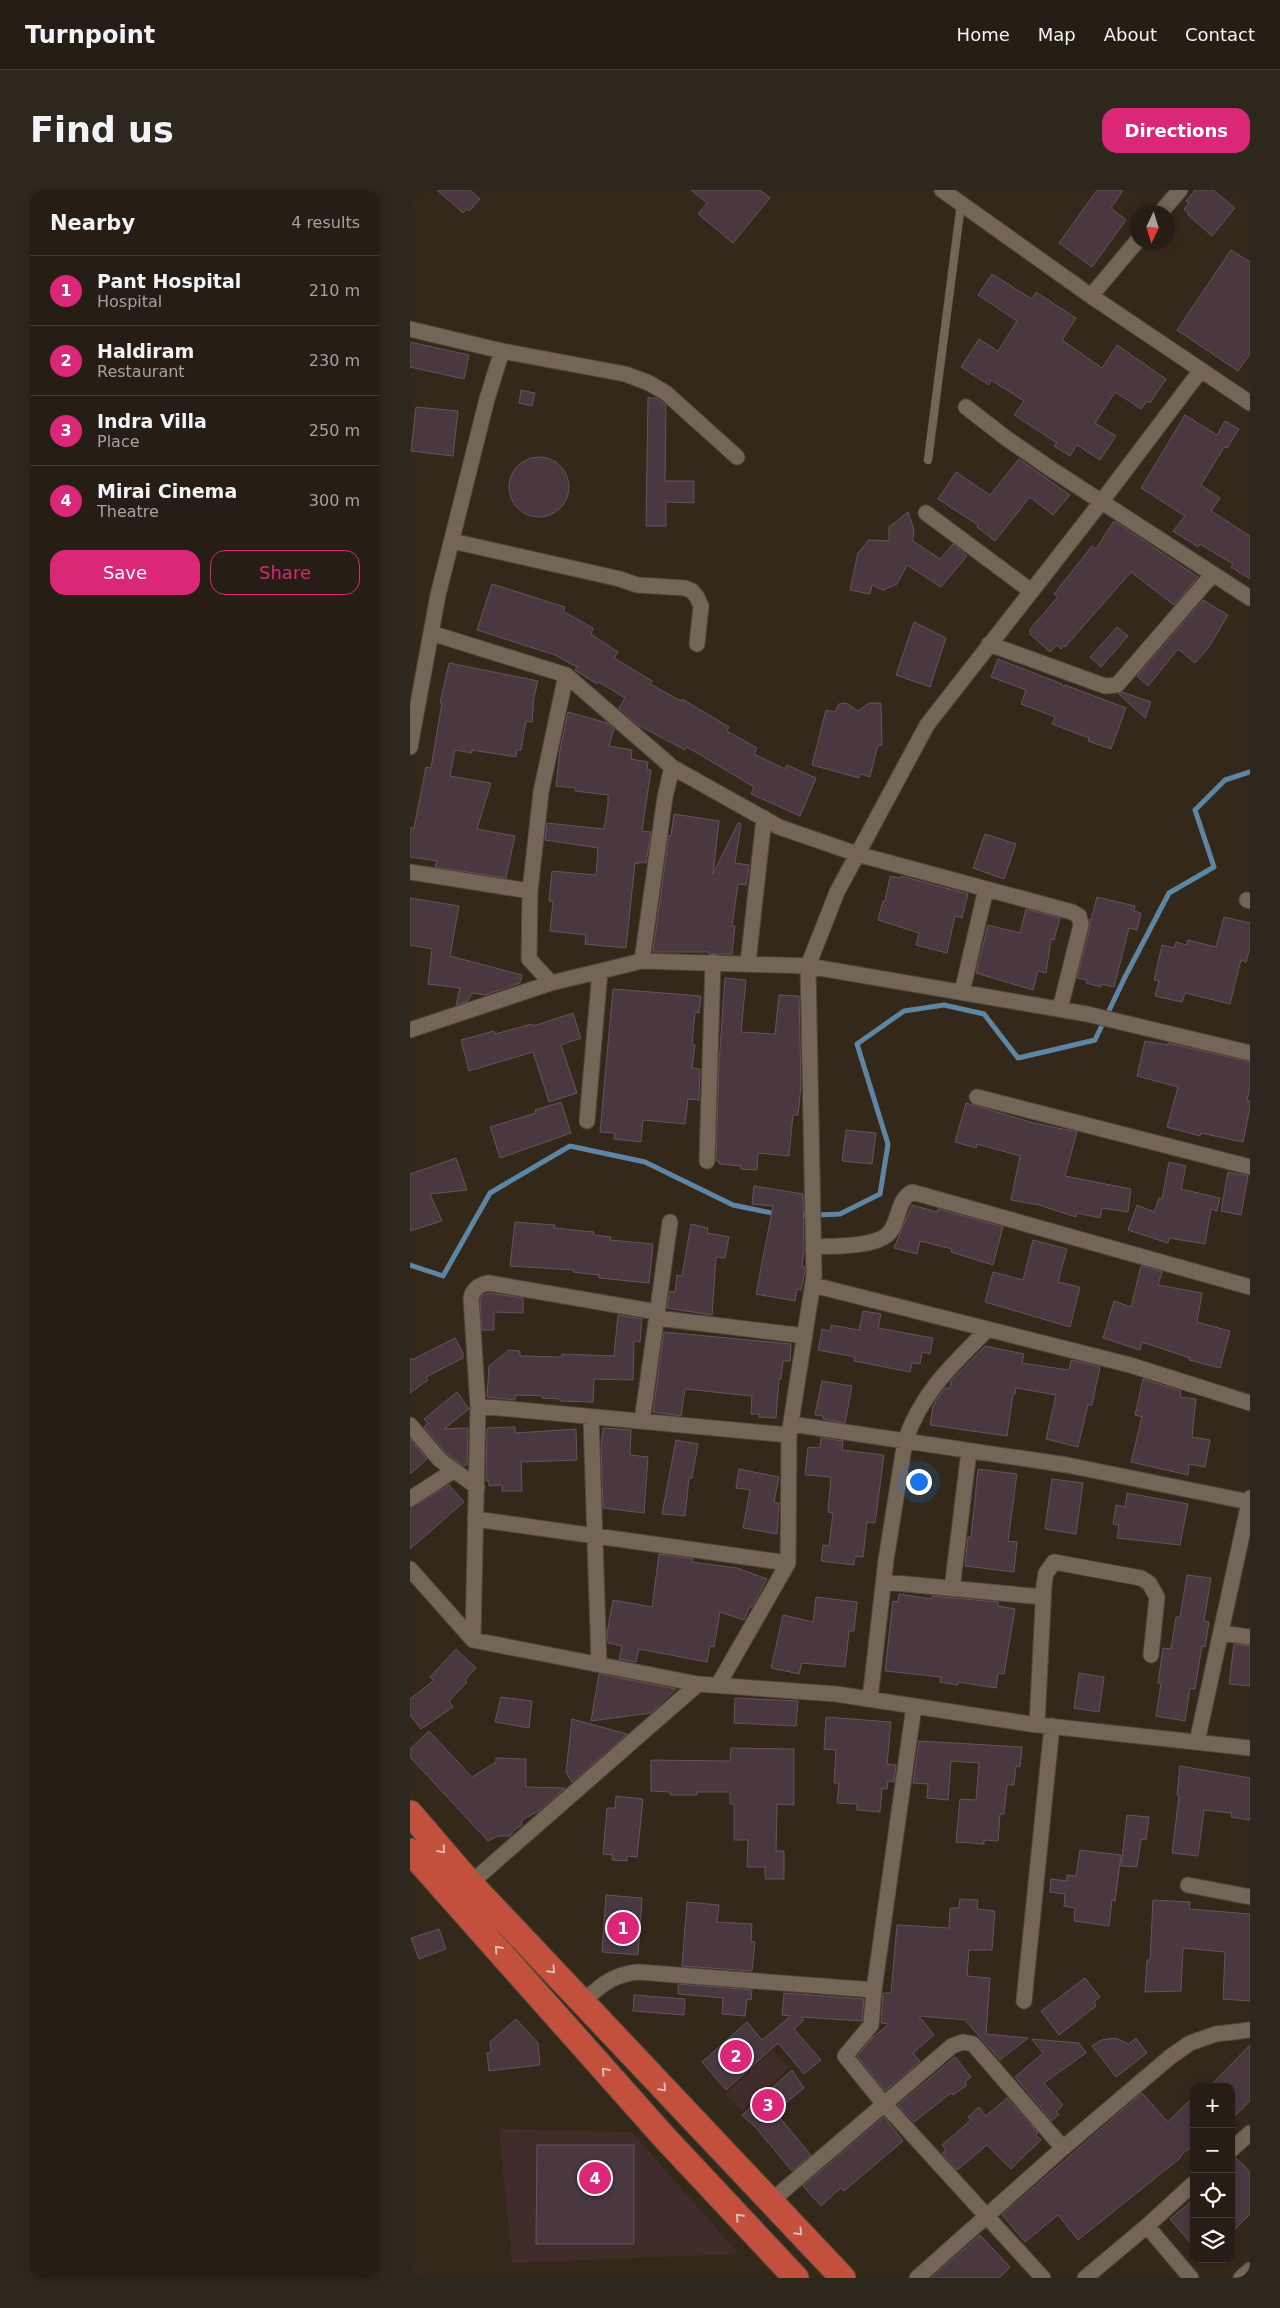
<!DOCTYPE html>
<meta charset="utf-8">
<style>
:root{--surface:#261e14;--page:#2e271d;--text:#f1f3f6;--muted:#a4a2a0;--line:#423c34;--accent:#db2777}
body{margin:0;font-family:"DejaVu Sans",sans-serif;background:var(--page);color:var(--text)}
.controls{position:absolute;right:15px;bottom:15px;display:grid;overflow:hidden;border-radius:10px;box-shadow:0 2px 8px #0003}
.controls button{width:45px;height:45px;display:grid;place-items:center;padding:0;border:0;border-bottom:1px solid var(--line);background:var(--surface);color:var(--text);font:25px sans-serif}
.compass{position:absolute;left:720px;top:15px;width:45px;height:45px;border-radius:50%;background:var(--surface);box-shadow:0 2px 8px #0003;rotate:184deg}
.you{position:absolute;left:508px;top:1291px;width:18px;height:18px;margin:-12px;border:4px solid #fff;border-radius:50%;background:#1a73e8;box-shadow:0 0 0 8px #1a73e833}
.badge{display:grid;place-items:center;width:32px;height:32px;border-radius:50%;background:var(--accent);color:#fff;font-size:16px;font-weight:700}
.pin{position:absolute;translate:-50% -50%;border:2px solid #fff;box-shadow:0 1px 5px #0006}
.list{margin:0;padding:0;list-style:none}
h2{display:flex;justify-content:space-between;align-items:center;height:65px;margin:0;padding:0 20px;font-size:21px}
h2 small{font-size:16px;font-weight:400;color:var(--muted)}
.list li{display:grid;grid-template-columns:32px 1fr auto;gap:15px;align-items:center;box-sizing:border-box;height:70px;padding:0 20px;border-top:1px solid var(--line)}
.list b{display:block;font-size:19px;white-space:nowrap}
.list p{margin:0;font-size:16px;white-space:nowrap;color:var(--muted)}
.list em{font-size:16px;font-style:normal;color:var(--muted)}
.actions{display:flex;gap:10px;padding:15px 20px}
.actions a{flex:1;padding:11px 0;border:1px solid var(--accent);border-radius:15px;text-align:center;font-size:18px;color:var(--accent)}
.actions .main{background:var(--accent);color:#fff}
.icon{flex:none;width:28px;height:28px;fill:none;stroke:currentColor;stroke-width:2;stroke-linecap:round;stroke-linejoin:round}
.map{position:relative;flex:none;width:840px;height:2088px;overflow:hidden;border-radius:15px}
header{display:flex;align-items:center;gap:30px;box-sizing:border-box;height:70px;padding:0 25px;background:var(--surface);border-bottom:1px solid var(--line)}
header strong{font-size:24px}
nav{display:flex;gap:28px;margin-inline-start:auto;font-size:18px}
.intro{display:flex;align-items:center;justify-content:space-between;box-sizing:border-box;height:120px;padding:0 30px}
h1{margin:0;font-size:35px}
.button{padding:12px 22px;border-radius:15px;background:var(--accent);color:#fff;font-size:18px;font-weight:700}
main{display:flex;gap:30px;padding:0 30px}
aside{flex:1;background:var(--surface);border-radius:15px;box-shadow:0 2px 8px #0003}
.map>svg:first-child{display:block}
</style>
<header>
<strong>Turnpoint</strong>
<nav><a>Home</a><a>Map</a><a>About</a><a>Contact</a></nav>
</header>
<div class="intro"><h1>Find us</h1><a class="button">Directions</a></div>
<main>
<aside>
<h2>Nearby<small>4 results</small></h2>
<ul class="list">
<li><span class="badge">1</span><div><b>Pant Hospital</b><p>Hospital</p></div><em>210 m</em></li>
<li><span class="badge">2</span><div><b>Haldiram</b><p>Restaurant</p></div><em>230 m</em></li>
<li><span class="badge">3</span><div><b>Indra Villa</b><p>Place</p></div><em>250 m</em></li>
<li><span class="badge">4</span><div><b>Mirai Cinema</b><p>Theatre</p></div><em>300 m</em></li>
</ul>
<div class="actions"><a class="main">Save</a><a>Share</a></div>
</aside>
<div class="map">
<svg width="840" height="2088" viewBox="0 0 840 2088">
<rect width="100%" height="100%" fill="#33281a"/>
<path fill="#402c28" d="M362 1861 379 1878 332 1921 315 1904Z
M89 1939 222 1942 329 2064 102 2073Z"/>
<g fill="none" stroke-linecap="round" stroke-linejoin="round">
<path stroke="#5d85a4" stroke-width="5" d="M388 1026 430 1024 470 1004 478 954 447 854 494 821 534 815 574 824 608 868 685 850 714 789 759 703 804 677 785 620 815 590 840 582
M0 1075 33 1086 80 1003 160 956 235 972 323 1015 367 1024"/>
</g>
<path fill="#4a3840" stroke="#66535c" d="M27 0H60L70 9 59 21 57 19 53 23Z
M281 0H350L360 8 323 53 288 24 297 13Z
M687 0H713L701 18 716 30 682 77 649 53Z
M785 0H803L825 18 802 46 778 25 779 24 774 19 779 13 776 11Z
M821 60 840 72V164L828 181 767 140Z
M582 84 622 109 626 102 666 128 652 150 692 178 707 155 756 189 740 213 737 211 731 219 705 202 685 233 706 246 690 270 667 255 660 266 644 256 647 253 604 225 614 211 581 190 579 195 551 177 569 149 588 161 607 131 568 105Z
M0 152 59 165 54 189 0 177Z
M111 200 125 203 122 216 109 213Z
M238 208H246L256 215 255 291H284V313L256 312V336H236Z
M6 217 48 221 43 266 1 261Z
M775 225 807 245 815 231 829 239 817 258 814 257 791 295 810 308 801 321 840 346V389L821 377 823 374 790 354 788 357 763 341 775 326 731 298Z
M99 297a30 30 0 1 1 60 0a30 30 0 1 1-60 0Z
M609 269 660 305 643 325 620 307 585 351 567 337 568 335 528 309 546 282 580 305Z
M498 322 504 340 503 351 530 369 543 354 557 366 531 397 497 375 487 394 473 400 462 395 460 404 440 400 448 363 459 350 479 351V337Z
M704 331 788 387 764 415 721 382 655 457 654 456 651 459 647 455 640 462 620 444V439L648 407 644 404 682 356 686 359Z
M82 394 155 417 153 421 183 438 181 444 208 462 204 468 242 491 240 494 271 511 272 509 319 537 317 541 347 558 344 564 375 579 377 575 406 588 390 626 341 604 344 597 277 557 275 560 228 535 209 518 215 508 189 492 187 494 165 480 167 477 145 465 67 440Z
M793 410 818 425 799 457 785 473 768 459 738 496 727 486Z
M504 432 536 448 520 497 486 485Z
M707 437 718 446 691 477 680 467Z
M588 469 652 494 653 497 655 495 716 518 701 559 678 551 679 548 642 534 645 527 611 514 616 500 581 487Z
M39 473 128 491 124 507 122 532 116 531 111 560H107L106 567 62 560V563L45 560 40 586 81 593 67 639 105 646 96 688 25 677 27 671 0 667V638H4L16 577 21 578 32 513H30Z
M712 502 741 512 735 528 709 504Z
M436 513 448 521 459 513H471L472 555H468L460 587 451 584 449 588 402 575 416 520 425 522 429 514Z
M158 522 197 533 204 539 199 556 222 560 221 569 238 572 237 579 241 580 232 641 241 642 236 673 228 672V674L225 673 216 758 175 754 176 745 140 741 143 712 139 711 142 681 186 685 188 658 135 650 137 633 194 639 198 614V605L165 601V598L146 596 150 560Z
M264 624 309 631 303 684 328 633 331 634 325 673 339 675 336 695 328 694 322 736H325L322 764H299L298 762H243L259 645 261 646Z
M575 644 606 654 594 689 563 678Z
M480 686 491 688V686L558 704 552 728 545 726 537 763 506 755 509 743 468 730 473 711H475Z
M687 707 725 716 724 721 731 723 727 740 719 738 704 797 691 794V797L676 793 677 790 667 788 680 737 679 729 681 730Z
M0 708 49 716 40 766 112 785 110 793 75 805 62 803 58 811 46 815 50 798 18 794 22 759 0 755Z
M616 719 650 728 644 750 641 749 636 783 628 781 623 800 566 783 578 735 610 743Z
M814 727 840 733V758L836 772 831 770 820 814 775 803 772 812 745 806 749 791 744 790 752 755 764 758 766 752 776 755 778 750 806 757Z
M315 788 336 790 331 842 365 844 369 805 389 806 391 896 388 925H383L379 966 348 963 347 980 331 979V976L309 974V971H306L309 873Z
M203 799 291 806 289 823 285 822 282 854 285 855 282 878 290 879 289 910 278 909 275 934 233 930 231 952 204 949 205 943 190 942Z
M163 823 171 848 151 855 167 903 139 912 123 862 59 881 51 850 84 841 85 844 122 834 123 836Z
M735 851 758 855V853L840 872V896L837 910 840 911V917L833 952 791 943 790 946 757 937 768 897 727 886Z
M151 912 161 943 90 968 80 937 126 923 125 920Z
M556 913 624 933 667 942 655 986 721 999 718 1022 692 1018 690 1028 667 1023 666 1027 629 1015 601 1010 610 966 567 954 566 958 545 952Z
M436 940 466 943 462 974 432 971Z
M46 968 57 1000 20 1004 32 1031 0 1041V984Z
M759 972 776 976 771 999 810 1008 807 1021 801 1019 795 1054 759 1048 758 1053 718 1040 727 1015 744 1022 749 1008 752 1009Z
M818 982 838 986 831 1025 811 1021Z
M344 996 393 1004 394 1061 392 1076H394L395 1081 391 1100 387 1099 385 1111 346 1104 363 1016 342 1014Z
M502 1015 527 1022 528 1019 593 1037 583 1075 541 1062 542 1059 510 1051 507 1064 484 1058Z
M105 1032 145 1035 144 1038 184 1042V1045L201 1047 200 1050 243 1054 239 1093 189 1088V1085L163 1082 164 1080 100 1076Z
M281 1034 298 1038 297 1043 319 1047 315 1068 306 1067 302 1125 257 1118 260 1101 265 1102 267 1085 272 1086Z
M623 1050 657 1059 648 1092 670 1097 660 1137 575 1112 583 1082 613 1090Z
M731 1076 752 1082 748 1095 792 1103 787 1132 820 1141 810 1178 779 1170 780 1168 732 1152 730 1160 693 1148 704 1111 721 1117Z
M79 1103 113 1108V1123L84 1122V1140H72L70 1109 73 1105Z
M453 1121 471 1124 468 1138 523 1148 520 1164 512 1162 510 1174 502 1173 500 1182 444 1171 445 1167 408 1160 412 1139 420 1141 421 1135 449 1140Z
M208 1125 232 1129 230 1152 224 1151 223 1190 184 1189 183 1212 150 1211V1209L132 1208 133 1206 105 1205V1210L77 1207 79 1176 99 1160 110 1161V1166L152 1167V1164L204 1166Z
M254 1142 381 1154 380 1171H373L371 1189H369L366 1228 349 1227V1224H341L342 1206 275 1199 271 1226 243 1222Z
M45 1148 53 1163V1168L16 1187 18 1190 0 1203V1167L2 1170Z
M575 1156 614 1164 612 1173 659 1180 661 1170 690 1177 682 1215H678L668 1257 636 1249 646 1205 606 1198 605 1204H603L597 1246 520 1235 523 1216 527 1209 535 1198H540L541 1191Z
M733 1189 771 1201 770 1207 786 1209 782 1247 800 1250 795 1277 779 1274 778 1285 721 1272 732 1227 725 1225Z
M412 1191 442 1196 435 1233 413 1229V1226L405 1225Z
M47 1202 59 1219 34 1239 58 1238 57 1275 54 1276 36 1263 14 1237 18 1233 14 1229Z
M105 1237V1243L166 1239 167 1270 111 1272 112 1301H92V1295L79 1296V1291H76L77 1238Z
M193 1238 221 1240 220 1265 238 1267 234 1323 193 1318 191 1257Z
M411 1248 433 1251 432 1260 474 1265 465 1333 457 1332 453 1367 445 1366 444 1375 411 1371 413 1355 419 1356 423 1323 418 1322 421 1287 395 1285 398 1257 410 1258Z
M0 1249 17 1269 0 1284Z
M266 1250 288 1254 282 1288H279L275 1326 252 1324Z
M329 1279 369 1287 364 1312 369 1313 367 1344 333 1338 340 1300 326 1298Z
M568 1279 607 1284 598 1351 607 1352 604 1382 555 1376 558 1347H561Z
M642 1289 673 1293 666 1344 635 1339Z
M39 1295 54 1312 0 1359V1318Z
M717 1303 778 1314 770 1355 707 1348 709 1335 703 1334 706 1315 715 1317Z
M249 1364 283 1369 282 1372 327 1378 357 1389 342 1417 340 1416 334 1430 310 1422 304 1457 300 1456 297 1472 229 1459 226 1472 209 1469 212 1456 198 1453 197 1443 203 1410 242 1417Z
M777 1385 801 1388 794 1431 799 1432 795 1457 792 1456 785 1499 780 1498 775 1531 746 1526 751 1494 748 1493 753 1458 761 1459 766 1427H770Z
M489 1404 522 1409V1406L588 1412V1416L605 1419 594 1484 588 1483 586 1498 548 1492V1495L530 1492 531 1487 475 1481 483 1411 488 1412Z
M406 1407 447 1412 444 1441H439L435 1477 392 1473 389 1484 361 1478 373 1425 403 1432Z
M824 1454 840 1456V1496L819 1494Z
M46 1459 66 1478 55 1490 57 1492 39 1511 43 1517 11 1539 0 1525V1509L24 1490 20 1487Z
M669 1483 694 1487 689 1522 664 1518Z
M189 1484 266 1499 241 1523 181 1531Z
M91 1507 122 1511 119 1538 85 1532Z
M325 1508 388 1511 386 1536 324 1533Z
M416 1527 481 1532 477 1574 486 1575 484 1592 478 1591 477 1599 472 1598 470 1622 447 1620V1614L427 1613 429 1593H424L426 1560 414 1559Z
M162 1529 217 1544 162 1592 156 1582Z
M19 1541 62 1587 86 1572V1568L116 1569V1597L155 1598 130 1620 112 1630V1635L104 1640 100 1646H88L78 1651 0 1567V1559Z
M509 1551 612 1557 610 1577 606 1576 604 1595H597L594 1624H590L588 1651 574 1650V1654L546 1652 550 1609 566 1610 569 1573 541 1571 538 1610 517 1608 518 1594 503 1593Z
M321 1558 384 1559V1615L367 1614 366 1661H374V1689H355V1677H337L338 1650H324V1614H320V1602H287V1605H260V1602L241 1601V1570L320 1571Z
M770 1576 840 1588V1630L821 1627 822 1623 794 1620 788 1666 762 1663 769 1606 767 1605Z
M206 1606 233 1609 227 1667 217 1666V1671L202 1670 203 1665 193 1664 197 1618H205Z
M717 1625 739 1627 736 1650 731 1649 727 1677 711 1676Z
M670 1660 711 1665 705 1711 702 1710 699 1736 664 1731 665 1718 654 1716 655 1704 640 1702 641 1689 657 1691V1685L666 1686Z
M196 1705 232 1708 228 1765 192 1762Z
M550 1709 568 1710 567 1719 585 1721 582 1760H559L557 1786 580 1788 576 1844 618 1848 590 1870 555 1830 509 1826 524 1845 503 1863 510 1871 475 1901 447 1866 462 1848 479 1834 471 1833 473 1803H481L487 1735 539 1738 540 1718H549Z
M743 1710 780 1712 779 1719 840 1724V1811L813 1809 815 1762 773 1758 771 1801 735 1802 737 1770H740Z
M277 1712 309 1715 307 1732 342 1734 341 1751 345 1752 342 1781 272 1776Z
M29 1739 36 1759 9 1769 1 1748Z
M675 1788 690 1807 684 1812 686 1816 649 1845 631 1821Z
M268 1794 342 1800 341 1810 337 1809 335 1826 312 1824 313 1808 268 1804Z
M374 1803 454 1809 452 1831 391 1827 394 1830 384 1839 411 1870 394 1884 368 1853 316 1900 292 1872 337 1832 352 1850 381 1826 372 1825Z
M224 1805 275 1809 274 1825 223 1821Z
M106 1829 128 1853 130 1875 79 1881 77 1863 81 1862 80 1852Z
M705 1848 719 1854 726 1848 737 1863 706 1887 682 1856 691 1850Z
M622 1849 669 1853 676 1863 634 1893 653 1915 646 1922 649 1924 642 1931 605 1887 633 1863Z
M840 1855V1911L821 1930V1897H799Z
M545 1867 561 1887 555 1892 557 1895 543 1905 541 1903 504 1932 488 1915Z
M382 1880 394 1898 365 1922 401 1965 382 1981 346 1938 332 1925Z
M732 1903 758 1932 784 1906V1956L773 1963 769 1969 668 2050 648 2025 615 2052 592 2025Z
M597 1908 628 1943 626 1945 631 1950 601 1979 577 1955 547 1980 532 1963 536 1960 532 1955 561 1930 558 1927 569 1917 576 1926Z
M474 1927 493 1951 434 2001 431 1998 411 2016 393 1996Z
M127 1955H224V2054H126Z
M826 1968 840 1982V2024L821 2043V1969Z
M784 2009V2057L760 2029Z
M570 2045 600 2077 589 2088H521Z"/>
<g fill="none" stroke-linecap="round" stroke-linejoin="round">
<defs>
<path id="service" d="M518 270 551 14"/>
<path id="minor" d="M532 0 681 106 840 213
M751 22 770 0
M681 106 728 50
M0 139 92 161 215 184 239 193 256 203 327 267
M556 217 596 248 638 277 840 408
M516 323 621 401
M42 351 210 389 227 395 275 398 282 401 287 407 291 416 287 454
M21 443 156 485 262 577 369 637 447 664 662 722 669 726 671 735 650 819
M579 454 695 496 707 495 803 384
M0 557 28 405 77 209 92 161
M0 682 120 701 119 769 141 793 232 771 398 776 427 702 517 535 692 311 791 180
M120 701 131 602 156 485
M837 710 840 711
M232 771 255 607 262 577
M338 773 354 628
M552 802 576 699
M0 840 141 793
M567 907 840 977
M177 931 190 781
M297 971 303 772
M404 1057C422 1056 463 1057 477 1045 490 1034 486 1010 502 1002L840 1097
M403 1095 720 1175 840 1213
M247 1128 395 1146
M68 1216 61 1108C63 1098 71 1094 79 1093L247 1122
M181 1227 189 1474
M232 1231 260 1032
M381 1234 657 1275 839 1312
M0 1235 30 1270 67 1297
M0 1309 43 1281
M65 1329 378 1373
M0 1379 63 1450 288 1494
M474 1392 633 1407
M542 1399 559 1261
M811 1443 840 1447
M63 1450 68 1216 379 1245
M308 1495 378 1373 379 1245 404 1086 398 776 677 824 840 863
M460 1509 476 1370 495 1251C512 1202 542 1175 578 1139
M504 1516 464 1800 461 1835 435 1866 469 1908 633 2088
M627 1534 634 1395 636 1383 644 1372 731 1388 739 1393 747 1407 741 1465
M787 1552 840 1308
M778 1695 840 1707
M55 1698 288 1494 426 1504 620 1534 840 1558
M614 1811 642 1536
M172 1812C192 1795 201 1785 228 1782L464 1800
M821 1960 840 1943
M360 2012 542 1856 553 1852 563 1854 653 1958
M737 2036 781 2088
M507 2088 653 1958 760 1867 780 1853 806 1844 840 1840
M675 2088 737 2036 784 1993
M831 2088 840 2080"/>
<path id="trunk" d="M0 1623 60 1693 433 2088
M0 1661 254 1947 386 2088"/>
</defs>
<use href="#service" stroke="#50473b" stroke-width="9"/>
<use href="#minor" stroke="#50473b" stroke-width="17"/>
<use href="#trunk" stroke="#50473b" stroke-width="27"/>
<use href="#service" stroke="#736656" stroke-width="8"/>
<use href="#minor" stroke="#736656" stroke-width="15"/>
<use href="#trunk" stroke="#c3503c" stroke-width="25"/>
</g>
<defs><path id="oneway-chevron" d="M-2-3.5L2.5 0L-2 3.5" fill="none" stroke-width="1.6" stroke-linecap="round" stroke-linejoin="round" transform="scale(1.25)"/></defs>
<g stroke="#ddbbb0">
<use href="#oneway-chevron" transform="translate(32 1660) rotate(49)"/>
<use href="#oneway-chevron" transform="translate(88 1759) rotate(-132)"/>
<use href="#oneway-chevron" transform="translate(142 1780) rotate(47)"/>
<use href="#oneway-chevron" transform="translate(195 1881) rotate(-132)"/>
<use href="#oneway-chevron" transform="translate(253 1898) rotate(47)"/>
<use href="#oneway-chevron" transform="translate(329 2027) rotate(-133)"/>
<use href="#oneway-chevron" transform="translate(389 2042) rotate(46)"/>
</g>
</svg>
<div class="controls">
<button>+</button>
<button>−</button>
<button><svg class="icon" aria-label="locate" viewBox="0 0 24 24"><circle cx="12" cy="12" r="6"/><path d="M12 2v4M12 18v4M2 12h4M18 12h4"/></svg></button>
<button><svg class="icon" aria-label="layers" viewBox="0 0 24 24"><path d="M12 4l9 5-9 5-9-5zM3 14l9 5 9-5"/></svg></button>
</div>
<svg class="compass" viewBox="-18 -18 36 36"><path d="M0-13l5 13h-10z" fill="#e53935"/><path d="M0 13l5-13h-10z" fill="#a4a2a0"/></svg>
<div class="you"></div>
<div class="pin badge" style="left:213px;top:1738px">1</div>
<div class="pin badge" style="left:326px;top:1866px">2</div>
<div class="pin badge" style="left:358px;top:1915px">3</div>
<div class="pin badge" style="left:185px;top:1988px">4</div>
</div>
</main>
